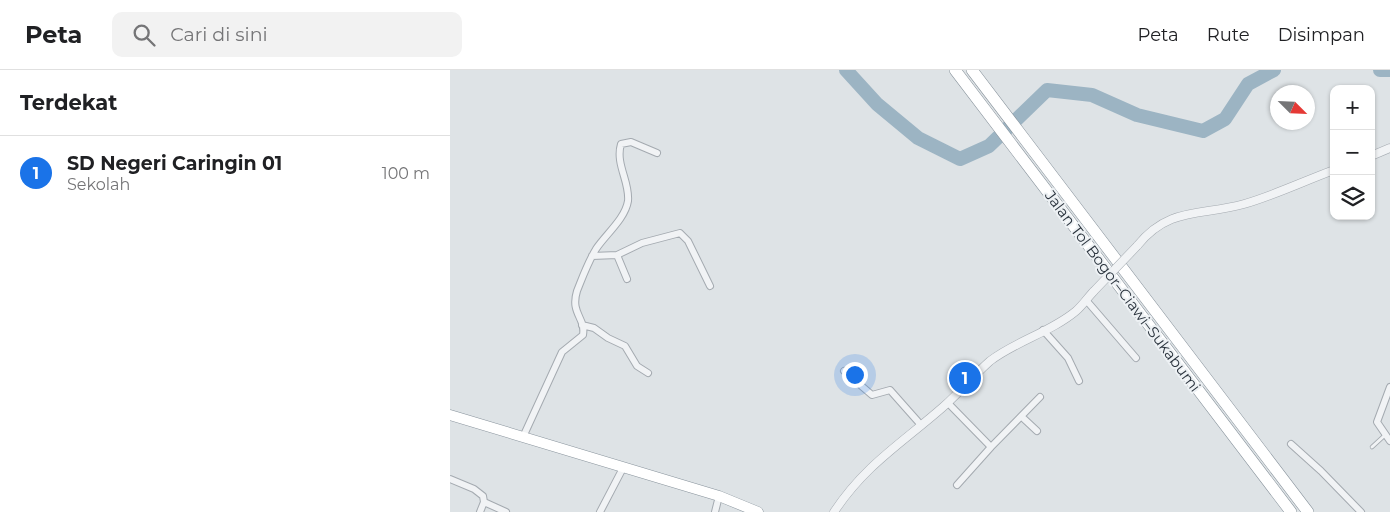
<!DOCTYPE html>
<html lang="id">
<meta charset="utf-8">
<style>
:root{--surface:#fff;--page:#f2f2f2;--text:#202124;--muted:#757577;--line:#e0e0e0;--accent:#1a73e8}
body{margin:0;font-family:Montserrat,sans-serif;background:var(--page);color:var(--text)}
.controls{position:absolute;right:15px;top:15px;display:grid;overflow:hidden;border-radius:10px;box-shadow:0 1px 4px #0004}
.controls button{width:45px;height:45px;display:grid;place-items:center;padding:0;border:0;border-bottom:1px solid var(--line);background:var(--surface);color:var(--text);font:25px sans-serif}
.compass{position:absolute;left:820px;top:15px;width:45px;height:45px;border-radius:50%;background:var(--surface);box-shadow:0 1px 4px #0004;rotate:114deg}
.you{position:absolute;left:404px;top:304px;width:18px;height:18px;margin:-12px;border:4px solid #fff;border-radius:50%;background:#1a73e8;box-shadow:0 0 0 8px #1a73e833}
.badge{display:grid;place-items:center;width:32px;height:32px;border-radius:50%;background:var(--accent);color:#fff;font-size:16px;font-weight:700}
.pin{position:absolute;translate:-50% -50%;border:2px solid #fff;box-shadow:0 1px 5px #0006}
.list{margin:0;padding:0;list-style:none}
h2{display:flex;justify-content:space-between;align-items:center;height:65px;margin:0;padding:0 20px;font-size:21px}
h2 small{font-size:16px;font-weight:400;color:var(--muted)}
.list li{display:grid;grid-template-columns:32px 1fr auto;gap:15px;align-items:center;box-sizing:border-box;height:75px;padding:0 20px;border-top:1px solid var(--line)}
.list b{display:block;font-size:19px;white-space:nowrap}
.list p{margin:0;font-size:16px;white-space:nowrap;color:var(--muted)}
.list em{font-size:16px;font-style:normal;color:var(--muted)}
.icon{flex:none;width:28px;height:28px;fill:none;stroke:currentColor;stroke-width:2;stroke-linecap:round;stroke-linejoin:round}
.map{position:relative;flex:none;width:940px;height:442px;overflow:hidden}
header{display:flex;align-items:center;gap:30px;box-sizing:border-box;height:70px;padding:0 25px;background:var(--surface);border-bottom:1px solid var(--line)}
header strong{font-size:24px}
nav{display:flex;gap:28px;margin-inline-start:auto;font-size:18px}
.search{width:350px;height:45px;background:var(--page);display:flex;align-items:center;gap:12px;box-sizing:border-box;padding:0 18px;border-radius:10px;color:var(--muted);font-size:19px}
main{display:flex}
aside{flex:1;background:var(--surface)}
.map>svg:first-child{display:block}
</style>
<header>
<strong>Peta</strong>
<div class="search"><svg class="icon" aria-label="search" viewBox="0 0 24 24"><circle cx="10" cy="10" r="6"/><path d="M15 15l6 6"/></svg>Cari di sini</div>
<nav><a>Peta</a><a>Rute</a><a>Disimpan</a></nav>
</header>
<main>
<aside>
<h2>Terdekat<small></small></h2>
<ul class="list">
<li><span class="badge">1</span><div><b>SD Negeri Caringin 01</b><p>Sekolah</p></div><em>100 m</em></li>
</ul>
</aside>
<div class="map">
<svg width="940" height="442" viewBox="0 0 940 442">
<rect width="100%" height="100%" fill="#dee3e6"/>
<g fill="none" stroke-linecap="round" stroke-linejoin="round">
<path stroke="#9cb4c3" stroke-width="14" d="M396 0 427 34 468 68 510 89 539 76 597 20 642 25 687 45 753 61 775 49 798 14 824 0
M930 0H940"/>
<defs>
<path id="service" d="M922 377 934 366"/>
<path id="minor" d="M167 185 177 209
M142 186 167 185 192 173 230 163 238 171 260 216
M636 230 686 288
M132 255 144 258 158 268 175 276 187 296 198 303
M593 260 618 288 629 311
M394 301 422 325 440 320 471 355
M940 317 927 352 940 371
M498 333 541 377 507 415
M572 347 587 361
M73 367 112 282 133 265C136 248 120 244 127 221 133 206 138 192 146 179 156 164 175 149 178 131 180 112 165 94 171 74L181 72 207 83
M841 374 871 401 911 442
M541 377 590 327
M0 409 24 419 33 426 34 432 30 442
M34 432 56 442
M150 442 173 398
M265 442 269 426"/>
<path id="tertiary" d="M921 86 940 78
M687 176C719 136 752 146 794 134 825 125 854 111 884 100
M384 442C415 395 452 373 493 337 510 322 524 305 540 291 566 271 601 262 626 241 633 235 638 227 644 221"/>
<path id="trunk" d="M0 345 269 426 308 442"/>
<path id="motorway" d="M505 0 841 442
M522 0 858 442"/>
</defs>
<use href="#service" stroke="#a4aab0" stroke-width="4.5"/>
<use href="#minor" stroke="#a4aab0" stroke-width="8"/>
<use href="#tertiary" stroke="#a4aab0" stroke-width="9"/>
<use href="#trunk" stroke="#87929b" stroke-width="11"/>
<use href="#motorway" stroke="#87929b" stroke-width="12"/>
<use href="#service" stroke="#f1f3f5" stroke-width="3"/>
<use href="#minor" stroke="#f1f3f5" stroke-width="6"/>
<use href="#tertiary" stroke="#f1f3f5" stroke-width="8"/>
<use href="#trunk" stroke="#fff" stroke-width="10"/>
<use href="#motorway" stroke="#fff" stroke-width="11"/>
<defs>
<path id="tertiary-bridge" d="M644 221 687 176"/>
</defs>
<use href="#tertiary-bridge" stroke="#a4aab0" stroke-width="9" stroke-linecap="butt"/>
<use href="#tertiary-bridge" stroke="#f1f3f5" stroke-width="8"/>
</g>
<g text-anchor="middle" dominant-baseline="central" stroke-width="4" stroke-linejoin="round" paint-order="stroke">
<g font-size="15" fill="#29323c" stroke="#edf1f4">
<text transform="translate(673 221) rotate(53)">Jalan Tol Bogor–Ciawi–Sukabumi</text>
</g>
</g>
</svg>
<div class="controls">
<button>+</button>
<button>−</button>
<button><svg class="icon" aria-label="layers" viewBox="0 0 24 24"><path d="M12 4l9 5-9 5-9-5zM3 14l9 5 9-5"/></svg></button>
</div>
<svg class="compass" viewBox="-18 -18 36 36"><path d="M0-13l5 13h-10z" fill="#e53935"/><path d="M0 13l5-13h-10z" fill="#757577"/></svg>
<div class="you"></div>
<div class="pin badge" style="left:515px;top:308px">1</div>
</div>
</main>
